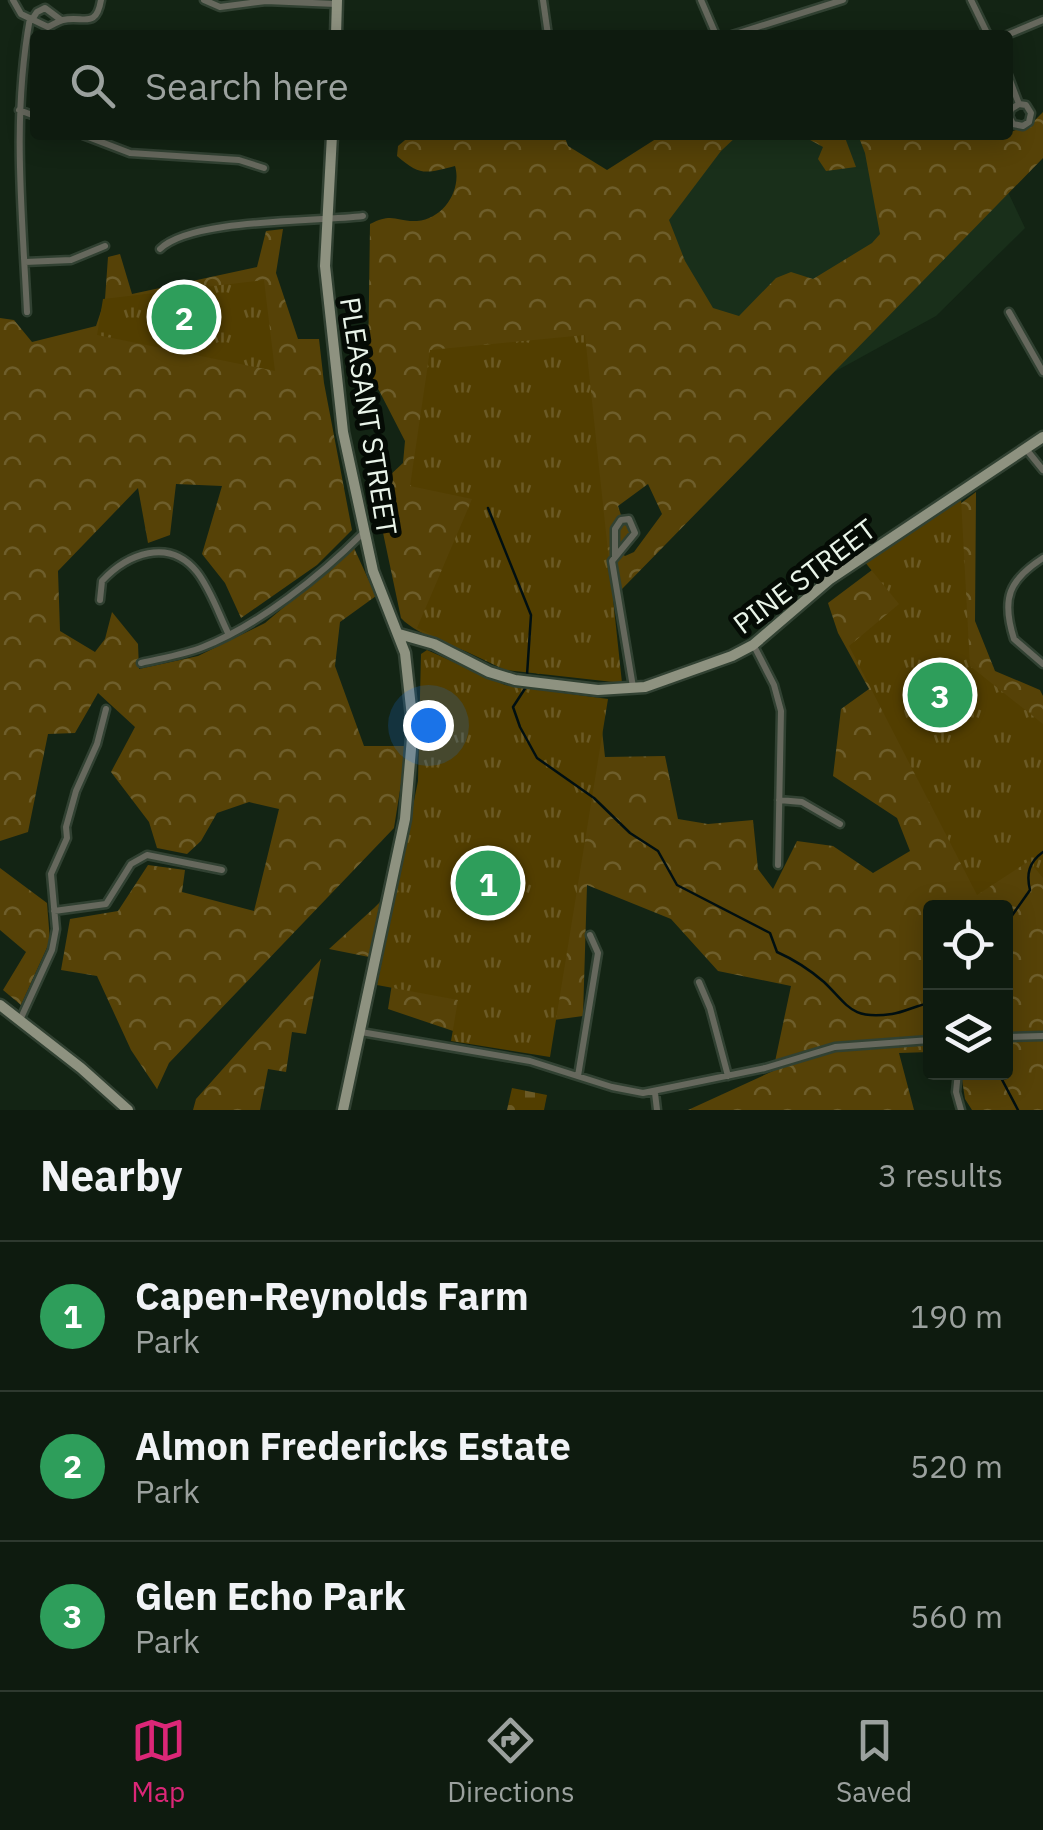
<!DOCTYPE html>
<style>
:root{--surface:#0e1b0f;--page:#172418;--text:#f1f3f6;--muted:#9ba19e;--line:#2e392f;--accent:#db2777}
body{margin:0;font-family:"IBM Plex Sans",sans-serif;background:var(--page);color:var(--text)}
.controls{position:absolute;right:30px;bottom:30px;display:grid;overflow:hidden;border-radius:10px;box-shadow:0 5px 25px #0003}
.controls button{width:90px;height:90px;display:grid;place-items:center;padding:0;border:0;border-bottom:2px solid var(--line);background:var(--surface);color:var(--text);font:50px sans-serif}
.you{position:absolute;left:428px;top:725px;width:35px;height:35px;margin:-25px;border:8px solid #fff;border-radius:50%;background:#1a73e8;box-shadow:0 0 0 15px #1a73e833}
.badge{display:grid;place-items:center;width:65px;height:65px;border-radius:50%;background:var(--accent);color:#fff;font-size:32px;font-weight:700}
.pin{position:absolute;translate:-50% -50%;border:5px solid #fff;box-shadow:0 2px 10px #0006}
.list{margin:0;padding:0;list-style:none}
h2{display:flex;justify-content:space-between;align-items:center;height:130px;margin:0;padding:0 40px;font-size:42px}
h2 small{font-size:32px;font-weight:400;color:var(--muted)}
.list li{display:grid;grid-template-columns:65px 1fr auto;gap:30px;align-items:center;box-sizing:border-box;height:150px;padding:0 40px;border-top:2px solid var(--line)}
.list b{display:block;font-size:38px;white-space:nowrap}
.list p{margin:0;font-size:32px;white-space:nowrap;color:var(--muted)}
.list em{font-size:32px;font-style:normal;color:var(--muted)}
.icon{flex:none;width:55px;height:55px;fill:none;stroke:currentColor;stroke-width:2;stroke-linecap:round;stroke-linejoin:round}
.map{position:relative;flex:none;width:1043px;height:1110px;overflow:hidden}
.search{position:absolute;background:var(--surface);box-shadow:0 5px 25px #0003;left:30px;right:30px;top:30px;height:110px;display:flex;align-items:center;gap:25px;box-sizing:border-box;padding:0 35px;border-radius:10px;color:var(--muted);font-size:38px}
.sheet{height:580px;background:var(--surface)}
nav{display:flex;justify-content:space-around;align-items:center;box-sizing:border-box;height:140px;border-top:2px solid var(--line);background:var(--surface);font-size:28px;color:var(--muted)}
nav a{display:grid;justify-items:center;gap:5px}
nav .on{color:var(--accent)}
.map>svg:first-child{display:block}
</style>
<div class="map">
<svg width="1043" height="1110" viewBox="0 0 1043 1110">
<defs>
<pattern id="forest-crowns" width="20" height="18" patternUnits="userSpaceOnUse" patternTransform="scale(2.5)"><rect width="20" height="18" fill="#564207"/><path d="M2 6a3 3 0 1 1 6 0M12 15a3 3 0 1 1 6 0" fill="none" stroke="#6e5e2b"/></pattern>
<pattern id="cemetery-stones" width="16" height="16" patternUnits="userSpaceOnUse" patternTransform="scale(2.5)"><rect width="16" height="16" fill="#523e00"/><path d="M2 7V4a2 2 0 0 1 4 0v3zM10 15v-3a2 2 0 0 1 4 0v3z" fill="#6b5a25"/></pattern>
<pattern id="park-tufts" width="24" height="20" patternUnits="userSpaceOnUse" patternTransform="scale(2.5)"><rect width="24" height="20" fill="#523e00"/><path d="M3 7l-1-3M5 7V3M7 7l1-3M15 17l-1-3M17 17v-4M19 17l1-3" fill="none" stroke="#6b5a25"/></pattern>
</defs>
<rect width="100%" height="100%" fill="#132414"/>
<path fill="#192f1a" d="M681 135H981L1025 228 936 316 602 500Z"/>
<path fill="url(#forest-crowns)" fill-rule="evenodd" d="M1043 112V158L539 674C506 663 422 642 401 618L374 490 403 463 405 441 368 369 370 224C394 212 395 222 417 221 444 219 462 189 455 166 426 173 421 177 397 156L398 146 411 135H564L568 146 607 170 662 135H738L721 151 669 220 685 261 713 308 739 316 776 278 791 272 813 279 872 243 880 234 865 153 858 135H988L991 139 1030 125ZM648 484 662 514 634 552 625 556 621 553 633 530 624 524 618 506Z
M801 135H844L856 167 826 171 818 159 823 147Z
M283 229 276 273 298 339H319L324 383 352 530 317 565 241 618 225 583 202 554 222 486 176 484 170 535 148 543 138 488 58 571 60 631 95 652 105 639 112 612 138 644 139 669 198 656 265 623 354 548 376 596 340 622 335 666 364 746H407L394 828 169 1063 157 1089 131 1050 97 976 61 970 70 919 118 911 148 865 185 870 182 892 254 911 279 809 249 802 217 813 201 841 187 854 157 848 149 822 111 772 135 727 98 693 75 733 48 734 28 832 0 841V318L14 320 32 342 96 326 105 299 108 257 120 254 132 294 257 267 266 231Z
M976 492 975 621 995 671 1040 690 1043 696V1110H972L965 1099 961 1073 1006 1072V908H930V1052L899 1053 914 1110H688L773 1071 791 986 718 971 671 919 587 885 583 1016 459 1033 388 1009 407 889 600 712 605 757 665 756 678 819 708 824 753 820 758 869 773 889 797 841 833 846 873 873 910 851 897 818 833 776 841 709 869 689 838 633 828 603Z
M0 868 47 903 50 941 21 1005 3 990 26 952 0 930Z
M380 902 369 957 329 949 374 908Z
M321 959 306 1034 292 1032 286 1072 268 1069 260 1110H193L196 1099Z"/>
<path fill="url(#cemetery-stones)" d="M512 1088 547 1095 544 1110H507Z"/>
<path fill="url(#park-tufts)" d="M264 280 275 371 97 335 103 299Z
M585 335 622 683 505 670 417 628 472 499 410 486 430 350Z
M961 498 970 666 1043 724V878L1029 861 977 895 849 646 899 604 864 561Z
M427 650 505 685 608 699 550 1057 451 1041 458 1000 377 985 418 781 421 654Z"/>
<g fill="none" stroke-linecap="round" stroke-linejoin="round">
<path stroke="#000f11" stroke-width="2.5" d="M488 508 531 615 527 675
M526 687 513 707 520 727 537 758 594 798 630 833 658 851 677 885 770 933 777 952C795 960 809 969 824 982 849 1006 851 1020 892 1014 905 1012 917 1005 930 1003
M1006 924 1030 890C1026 874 1029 862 1043 852
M998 1072 1018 1110"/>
<defs>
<path id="street" d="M13 0 21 14 48 27C53 25 58 21 63 20 83 15 96 30 101 0
M204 0 220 7 266 1 336 4
M543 0 548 35
M701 0 716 35
M971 0 988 35
M33 18 37 12 45 8 61 20
M732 35 843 0
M1007 35 1043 20
M1008 75 1019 104 1026 105 1031 113 1029 122 1023 126 1013 124 1009 116 1011 109 1019 104
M19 110 35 116
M83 135 130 153 239 160 264 168
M160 249C191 218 317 222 363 216
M25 262 71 260 105 246
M27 312C22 211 12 117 30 18
M1009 312 1043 372
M1026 449 1043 470
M615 557V529L621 520 629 519 635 533 612 561 633 687
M1043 558C1009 580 1001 598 1014 639L1043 664
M100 600 102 581C127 554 169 537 197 572 211 590 219 615 229 635
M754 646 774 685 781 711 778 865
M141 663C162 658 183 655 203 647 259 625 320 576 363 533
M779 800 802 802 840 824
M54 911 106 904 131 864 147 855 222 870
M699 982 710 1008 728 1076
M20 1020 52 950 56 929 51 874 67 838 66 827 76 791 97 744 106 709
M361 1032 530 1061 612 1087 643 1093 765 1068 835 1047 930 1040
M1006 1037 1043 1036
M958 1072 956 1092 961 1110
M578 1076 598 953 590 935
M655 1093 657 1110"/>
<path id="secondary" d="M336 35 337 0
M332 135 325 266 343 432 373 571 405 653 413 726 405 819 343 1110
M399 634 434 644 489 672 515 680 598 690 645 687 732 656 753 645 830 579 1043 437
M0 1005 81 1068 128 1110"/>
</defs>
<use href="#street" stroke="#314132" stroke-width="11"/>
<use href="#secondary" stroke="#314132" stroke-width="15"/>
<use href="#street" stroke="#66685d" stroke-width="6"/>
<use href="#secondary" stroke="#8e9280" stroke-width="10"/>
</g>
<g text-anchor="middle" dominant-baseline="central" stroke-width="10" stroke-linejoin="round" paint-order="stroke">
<g font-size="28" fill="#e9f4e9" stroke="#050b05">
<text transform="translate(369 416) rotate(81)">PLEASANT STREET</text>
<text transform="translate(804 576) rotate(-37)">PINE STREET</text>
</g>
</g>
</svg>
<div class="controls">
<button><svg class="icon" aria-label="locate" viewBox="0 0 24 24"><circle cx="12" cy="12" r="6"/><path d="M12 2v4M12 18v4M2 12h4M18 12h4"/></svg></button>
<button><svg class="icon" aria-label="layers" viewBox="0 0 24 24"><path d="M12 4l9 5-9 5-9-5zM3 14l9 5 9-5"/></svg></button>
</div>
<div class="you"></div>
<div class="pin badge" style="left:488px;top:883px;background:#2e9e5b">1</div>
<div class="pin badge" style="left:184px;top:317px;background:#2e9e5b">2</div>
<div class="pin badge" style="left:940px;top:695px;background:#2e9e5b">3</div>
<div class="search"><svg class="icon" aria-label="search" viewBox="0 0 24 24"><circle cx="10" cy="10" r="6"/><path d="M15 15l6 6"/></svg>Search here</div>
</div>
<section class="sheet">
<h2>Nearby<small>3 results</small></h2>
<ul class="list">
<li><span class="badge" style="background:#2e9e5b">1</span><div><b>Capen-Reynolds Farm</b><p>Park</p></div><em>190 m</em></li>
<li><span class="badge" style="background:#2e9e5b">2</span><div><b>Almon Fredericks Estate</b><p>Park</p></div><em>520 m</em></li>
<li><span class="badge" style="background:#2e9e5b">3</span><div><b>Glen Echo Park</b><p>Park</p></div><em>560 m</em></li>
</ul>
</section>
<nav>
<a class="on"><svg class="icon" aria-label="map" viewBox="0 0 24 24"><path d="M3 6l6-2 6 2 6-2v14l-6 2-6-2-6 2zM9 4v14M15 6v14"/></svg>Map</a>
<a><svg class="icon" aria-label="directions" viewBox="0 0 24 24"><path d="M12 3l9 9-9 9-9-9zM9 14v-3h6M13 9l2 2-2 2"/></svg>Directions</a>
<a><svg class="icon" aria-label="saved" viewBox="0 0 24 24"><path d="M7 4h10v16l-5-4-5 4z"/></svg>Saved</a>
</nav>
